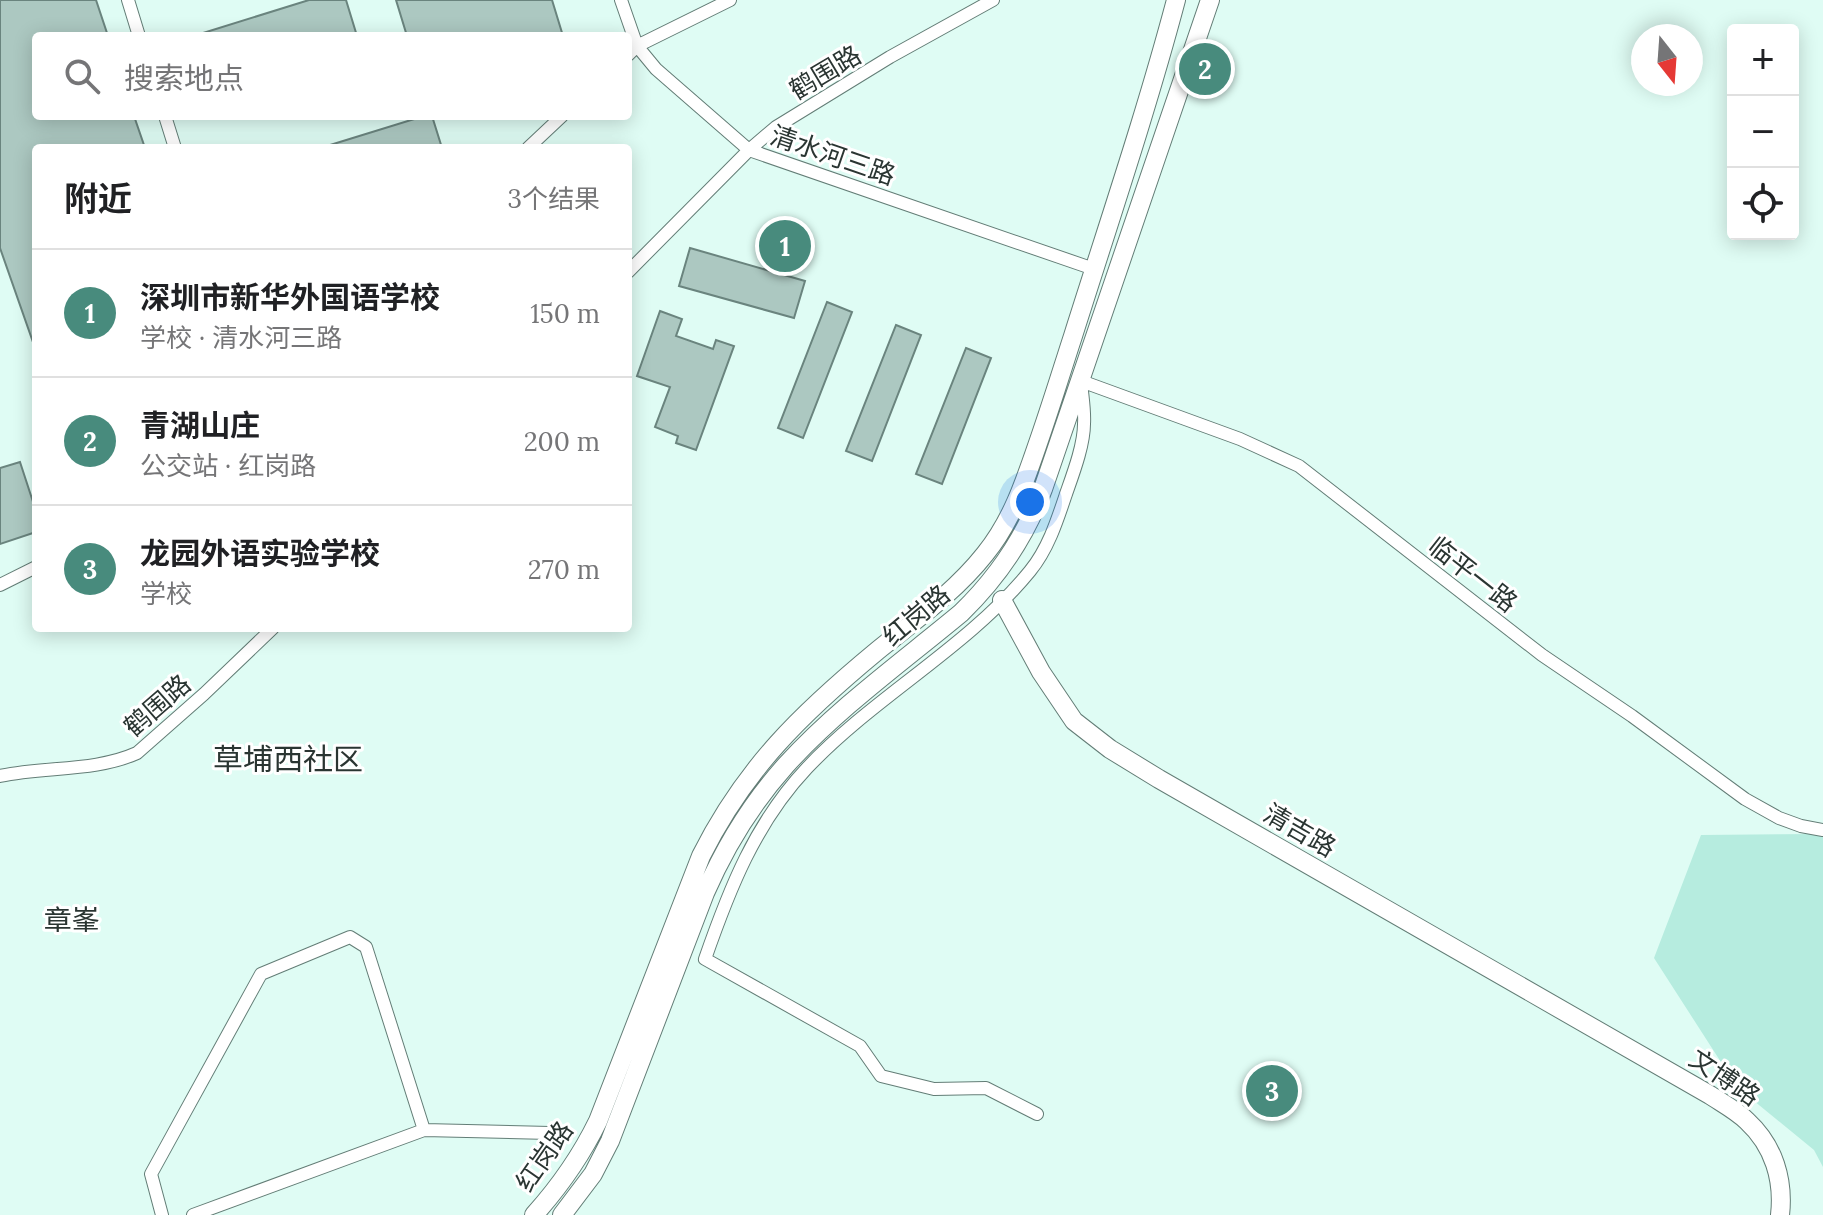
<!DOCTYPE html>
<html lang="zh">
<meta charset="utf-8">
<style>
:root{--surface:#fff;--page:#f2f2f2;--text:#202124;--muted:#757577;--line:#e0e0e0;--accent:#488b7d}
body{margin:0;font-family:Lora,"Noto Sans SC",serif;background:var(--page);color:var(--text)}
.controls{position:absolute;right:24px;top:24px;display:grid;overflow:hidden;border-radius:8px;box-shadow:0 4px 20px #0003}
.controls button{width:72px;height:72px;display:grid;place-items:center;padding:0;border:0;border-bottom:2px solid var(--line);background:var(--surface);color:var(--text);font:40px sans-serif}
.compass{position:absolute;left:1631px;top:24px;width:72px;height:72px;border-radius:50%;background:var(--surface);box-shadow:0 4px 20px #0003;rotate:163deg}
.you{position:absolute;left:1030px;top:502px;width:28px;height:28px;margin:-20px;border:6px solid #fff;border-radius:50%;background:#1a73e8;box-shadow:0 0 0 12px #1a73e833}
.badge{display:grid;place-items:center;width:52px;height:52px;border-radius:50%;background:var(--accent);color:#fff;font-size:26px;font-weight:700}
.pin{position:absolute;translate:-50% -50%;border:4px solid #fff;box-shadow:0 2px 8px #0006}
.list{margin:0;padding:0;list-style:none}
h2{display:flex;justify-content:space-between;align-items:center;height:104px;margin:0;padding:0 32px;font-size:34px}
h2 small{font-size:26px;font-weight:400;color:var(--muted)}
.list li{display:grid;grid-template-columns:52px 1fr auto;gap:24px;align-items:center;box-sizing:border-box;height:128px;padding:0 32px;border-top:2px solid var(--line)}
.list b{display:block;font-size:30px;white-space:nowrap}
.list p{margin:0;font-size:26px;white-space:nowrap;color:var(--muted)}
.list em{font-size:26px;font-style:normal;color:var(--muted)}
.icon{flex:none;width:44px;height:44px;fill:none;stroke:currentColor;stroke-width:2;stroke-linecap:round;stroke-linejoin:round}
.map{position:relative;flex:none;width:1823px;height:1215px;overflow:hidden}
.search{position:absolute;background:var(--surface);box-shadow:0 4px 20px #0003;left:32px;top:32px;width:600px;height:88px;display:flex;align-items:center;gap:20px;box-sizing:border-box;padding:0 28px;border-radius:8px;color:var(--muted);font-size:30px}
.panel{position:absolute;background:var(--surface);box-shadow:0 4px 20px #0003;left:32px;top:144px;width:600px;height:488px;border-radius:8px}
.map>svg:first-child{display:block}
</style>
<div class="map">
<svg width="1823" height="1215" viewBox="0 0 1823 1215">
<rect width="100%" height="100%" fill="#dffcf4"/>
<path fill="#b6ecdf" d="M1823 834V1167L1814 1150 1737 1087 1654 958 1701 835Z"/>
<path fill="#acc8c1" stroke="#6a847e" stroke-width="2" d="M0 0H96L108 36H36V116H134L145 148H36V345H34L0 248Z
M309 0H346L357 36H203V33Z
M396 0H552L563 36H407Z
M424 116H432L442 148H330V145Z
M690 248 805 281 794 318 679 286Z
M827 302 852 312 803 438 778 428Z
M660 311 682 319 676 336 713 349 716 340 734 346 696 450 676 443 678 436 655 427 670 387 637 376Z
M896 325 921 335 872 461 846 451Z
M966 348 991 358 942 484 916 474Z
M20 462 36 511V532L0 544V468Z"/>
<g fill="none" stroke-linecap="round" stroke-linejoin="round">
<defs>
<path id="street" d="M128 0 139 36
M621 0 637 46 656 69 749 150 1094 269
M628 55 637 46 730 0
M165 116 175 148
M528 148 562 116
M628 272 749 150 776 127 890 57 993 0
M0 585 36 567
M0 776C45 766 95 772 137 753L204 694 273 628
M1037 1114 986 1088 934 1089 881 1076 860 1046 705 959C729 890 755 823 807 768 875 696 967 648 1030 571 1048 549 1057 521 1066 494 1073 474 1084 445 1084 424 1085 410 1082 395 1081 381L1240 439 1299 466 1542 655 1632 716 1745 799 1779 818 1801 826 1823 830
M162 1215 151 1174 261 974 350 937 366 947 424 1130
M193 1215 424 1130 550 1133"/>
<path id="secondary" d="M1002 600 1041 672 1074 721 1110 749 1159 779 1710 1095C1722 1103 1737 1111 1747 1121 1774 1146 1784 1180 1780 1215
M534 1215C560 1186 581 1156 598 1121L701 856C745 768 802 713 877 651 914 621 955 592 985 554 1011 522 1024 484 1037 446 1050 409 1061 373 1073 336 1108 225 1146 113 1176 0
M562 1215 593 1174 610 1141 705 893C725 847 752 803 786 765 838 708 902 662 961 613 998 577 1025 538 1043 489L1210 0"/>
</defs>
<use href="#street" stroke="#637d76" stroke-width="14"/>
<use href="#secondary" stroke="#637d76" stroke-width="20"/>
<use href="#street" stroke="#fff" stroke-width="12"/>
<use href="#secondary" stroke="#fff" stroke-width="18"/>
</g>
<g text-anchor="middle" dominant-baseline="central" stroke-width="6" stroke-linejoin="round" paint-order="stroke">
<g font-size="26" fill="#2a3532" stroke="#fff">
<text transform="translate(825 72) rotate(-31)">鹤围路</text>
<text transform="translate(833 155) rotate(19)">清水河三路</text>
<text transform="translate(1473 574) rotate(38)">临平一路</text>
<text transform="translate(916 615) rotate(-40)">红岗路</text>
<text transform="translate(157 705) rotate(-41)">鹤围路</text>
<text transform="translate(1300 830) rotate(30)">清吉路</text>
<text transform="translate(1725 1077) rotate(34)">文博路</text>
<text transform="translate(544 1156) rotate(-55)">红岗路</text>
</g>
<g font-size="28" fill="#2a3532" stroke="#fff">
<text x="72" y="920">章峯</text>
</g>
<g font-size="30" fill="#2a3532" stroke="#fff">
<text x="288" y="759">草埔西社区</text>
</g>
</g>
</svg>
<div class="controls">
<button>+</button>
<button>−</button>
<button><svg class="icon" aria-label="locate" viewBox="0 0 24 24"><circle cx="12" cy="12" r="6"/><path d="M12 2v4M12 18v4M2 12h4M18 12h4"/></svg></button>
</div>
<svg class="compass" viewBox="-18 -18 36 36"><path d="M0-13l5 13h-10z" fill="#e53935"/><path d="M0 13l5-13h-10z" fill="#757577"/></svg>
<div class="you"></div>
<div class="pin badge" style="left:785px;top:246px">1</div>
<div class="pin badge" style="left:1205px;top:69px">2</div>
<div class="pin badge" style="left:1272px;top:1091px">3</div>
<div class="search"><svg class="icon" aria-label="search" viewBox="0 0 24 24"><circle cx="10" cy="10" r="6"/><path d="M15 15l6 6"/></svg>搜索地点</div>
<section class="panel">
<h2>附近<small>3个结果</small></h2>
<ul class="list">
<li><span class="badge">1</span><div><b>深圳市新华外国语学校</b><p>学校 · 清水河三路</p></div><em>150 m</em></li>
<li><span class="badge">2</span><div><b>青湖山庄</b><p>公交站 · 红岗路</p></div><em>200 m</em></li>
<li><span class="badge">3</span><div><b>龙园外语实验学校</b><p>学校</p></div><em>270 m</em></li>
</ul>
</section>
</div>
